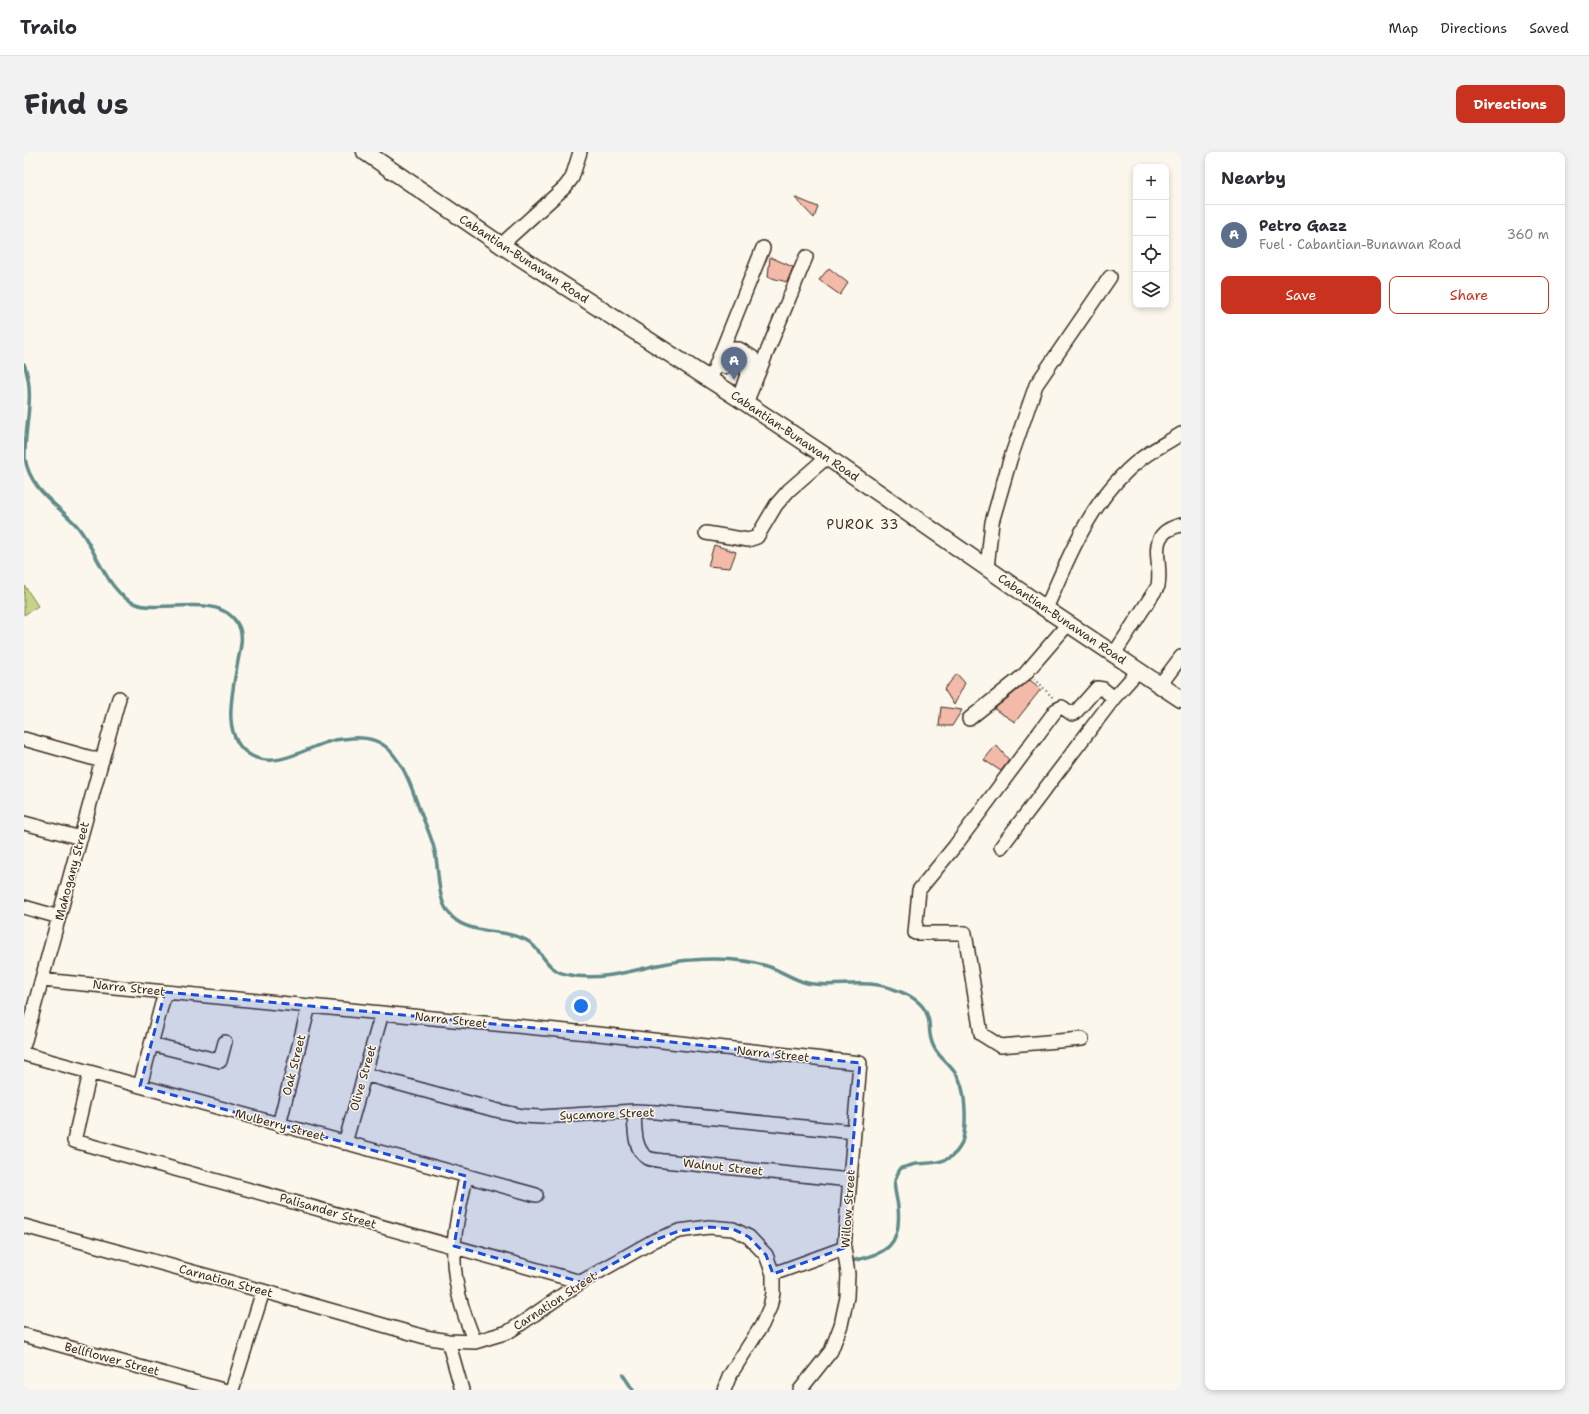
<!DOCTYPE html>
<meta charset="utf-8">
<style>
:root{--surface:#fff;--page:#f2f2f3;--text:#2b2b33;--muted:#7c7c81;--line:#e1e1e2;--accent:#c8321e}
body{margin:0;font-family:"Shantell Sans",sans-serif;background:var(--page);color:var(--text)}
.controls{position:absolute;right:12px;top:12px;display:grid;overflow:hidden;border-radius:8px;box-shadow:0 2px 6px #0003}
.controls button{width:36px;height:36px;display:grid;place-items:center;padding:0;border:0;border-bottom:1px solid var(--line);background:var(--surface);color:var(--text);font:20px sans-serif}
.you{position:absolute;left:557px;top:854px;width:14px;height:14px;margin:-10px;border:3px solid #fff;border-radius:50%;background:#1a73e8;box-shadow:0 0 0 6px #1a73e833}
.badge{display:grid;place-items:center;width:26px;height:26px;border-radius:50%;background:var(--accent);color:#fff;font-size:13px;font-weight:700}
.pin{position:absolute;translate:-50% -33px;filter:drop-shadow(0 1px 2px #0008)}
.pin::after{content:'';position:absolute;top:21px;width:14px;height:12px;background:inherit;clip-path:polygon(0 0,100% 0,50% 100%)}
.list{margin:0;padding:0;list-style:none}
h2{display:flex;justify-content:space-between;align-items:center;height:52px;margin:0;padding:0 16px;font-size:17px}
h2 small{font-size:13px;font-weight:400;color:var(--muted)}
.list li{display:grid;grid-template-columns:26px 1fr auto;gap:12px;align-items:center;box-sizing:border-box;height:60px;padding:0 16px;border-top:1px solid var(--line)}
.list b{display:block;font-size:15px;white-space:nowrap}
.list p{margin:0;font-size:13px;white-space:nowrap;color:var(--muted)}
.list em{font-size:13px;font-style:normal;color:var(--muted)}
.actions{display:flex;gap:8px;padding:12px 16px}
.actions a{flex:1;padding:9px 0;border:1px solid var(--accent);border-radius:8px;text-align:center;font-size:14px;color:var(--accent)}
.actions .main{background:var(--accent);color:#fff}
.icon{flex:none;width:22px;height:22px;fill:none;stroke:currentColor;stroke-width:2;stroke-linecap:round;stroke-linejoin:round}
.map{position:relative;flex:none;width:1157px;height:1238px;overflow:hidden;border-radius:8px}
header{display:flex;align-items:center;gap:24px;box-sizing:border-box;height:56px;padding:0 20px;background:var(--surface);border-bottom:1px solid var(--line)}
header strong{font-size:19px}
nav{display:flex;gap:22px;margin-inline-start:auto;font-size:14px}
.intro{display:flex;align-items:center;justify-content:space-between;box-sizing:border-box;height:96px;padding:0 24px}
h1{margin:0;font-size:28px}
.button{padding:10px 18px;border-radius:8px;background:var(--accent);color:#fff;font-size:14px;font-weight:700}
main{display:flex;gap:24px;padding:0 24px}
aside{flex:1;background:var(--surface);border-radius:8px;box-shadow:0 2px 6px #0003}
.map>svg:first-child{display:block}
</style>
<header>
<strong>Trailo</strong>
<nav><a>Map</a><a>Directions</a><a>Saved</a></nav>
</header>
<div class="intro"><h1>Find us</h1><a class="button">Directions</a></div>
<main>
<div class="map">
<svg width="1157" height="1238" viewBox="0 0 1157 1238">
<rect width="100%" height="100%" fill="#fbf7ec"/>
<filter id="ink" filterUnits="userSpaceOnUse"><feTurbulence type="fractalNoise" baseFrequency=".025" numOctaves="2"/><feDisplacementMap in="SourceGraphic" scale="8" xChannelSelector="R" yChannelSelector="G"/><feConvolveMatrix kernelMatrix="1 2 1 2 8 2 1 2 1" color-interpolation-filters="sRGB"/></filter>
<g filter="url(#ink)">
<path fill="#c4d488" stroke="#807f53" d="M0 433 14 454 0 463Z"/>
<g fill="none" stroke-linecap="round" stroke-linejoin="round">
<path stroke="#618b89" stroke-width="3.5" d="M0 212C12 243 0 274 1 306 6 338 33 352 53 374 72 396 84 445 115 453 142 460 195 441 213 471 221 482 216 497 214 509 209 538 195 587 228 604 255 618 285 593 311 588 316 587 322 587 327 586 344 585 358 588 369 602 383 619 389 640 396 659 401 671 407 684 410 696 417 721 410 753 433 769 452 782 481 777 502 788 516 795 520 813 535 820 540 822 546 823 551 824 593 829 627 810 668 808 694 806 722 807 746 815 759 820 770 828 783 831 806 836 830 829 854 833 864 834 875 839 884 843 893 848 902 856 904 866 906 871 905 877 906 882 909 905 925 908 935 927 942 942 943 975 938 990 936 997 930 1004 923 1007 913 1012 903 1011 892 1012 887 1013 882 1015 877 1016 866 1032 872 1038 874 1055 878 1094 862 1102 827 1109
M599 1223 609 1238"/>
</g>
<path fill="#f3baa9" stroke="#3b2a1e" d="M770 45 794 55 790 66Z
M746 105 769 115 763 130 744 125Z
M805 116 824 131 816 143 795 128Z
M690 393 712 400 706 416 684 414Z
M933 522 941 531 930 553 920 537Z
M1006 528 1017 537 991 570 970 557Z
M917 555 938 558 928 574H915Z
M972 593 985 608 977 619 960 608Z"/>
<g fill="none" stroke-linecap="round" stroke-linejoin="round">
<defs>
<path id="minor" d="M477 93 541 35 548 26 556 0
M701 215 709 197H715L728 205 727 211 715 246
M686 228 739 96
M722 251 782 105
M682 381 724 388 733 385 752 353 765 338 803 305
M963 416 968 370 986 308 1012 233 1086 125
M1022 457C1045 403 1069 343 1118 306 1130 297 1144 290 1157 282
M1090 502 1134 434C1139 407 1120 382 1157 373
M1136 533 1157 505
M945 567 1000 523 1044 472
M0 587 78 609
M0 671 57 686
M977 695 1090 546 1115 518
M0 755 35 765
M18 828 584 883 836 911 820 1096 824 1122 823 1145 817 1173 807 1199 776 1238
M1058 887 976 894 957 882 941 781H891L895 738 931 694 1032 558 1038 555 1048 562 1051 561 1073 536 1079 537 1090 546
M0 892 95 546
M127 892 196 909 201 890
M0 902 512 1043
M66 921 50 989 557 1130
M340 922 471 958 499 964 517 965 610 959 632 960 830 980
M116 934 141 840
M610 959C611 974 609 998 624 1006 628 1008 635 1008 640 1009L826 1028
M255 973 285 854
M321 991 358 861
M442 1024C438 1047 431 1071 430 1094 428 1128 438 1159 451 1190
M0 1074 239 1139 401 1185 424 1189 451 1190 467 1185 484 1180 498 1171 557 1130 631 1088 655 1079 685 1075 709 1077 725 1085 742 1103 749 1122V1141L746 1155 738 1173 706 1223 700 1238
M749 1122 820 1096
M0 1183 199 1238
M424 1189 438 1238
M208 1238 239 1139"/>
<path id="major" d="M341 0 477 93 722 251 803 305 1022 457 1157 547"/>
</defs>
<use href="#minor" stroke="#3b2a1e" stroke-width="16"/>
<use href="#major" stroke="#3b2a1e" stroke-width="19"/>
<path stroke="#3b2a1e" stroke-width="2" stroke-dasharray="1 3" stroke-linecap="butt" d="M1011 527 1029 546"/>
<use href="#minor" stroke="#fbf7ec" stroke-width="13"/>
<use href="#major" stroke="#fbf7ec" stroke-width="16"/>
</g>
</g>
<path fill="#1d4ed8" fill-opacity="0.2" stroke="#1d4ed8" stroke-width="3" stroke-dasharray="8 5" stroke-linejoin="round" d="M141 840 584 883 836 911 820 1096 749 1122 742 1103 725 1085 709 1077 685 1075 655 1079 631 1088 557 1130 430 1094 442 1024 116 934Z"/>
<g text-anchor="middle" dominant-baseline="central" stroke-width="3" stroke-linejoin="round" paint-order="stroke">
<g font-size="12" fill="#3b2a1e" stroke="#fbf7ec">
<text transform="translate(500 107) rotate(33)">Cabantian-Bunawan Road</text>
<text transform="translate(771 284) rotate(34)">Cabantian-Bunawan Road</text>
<text transform="translate(1038 467) rotate(34)">Cabantian-Bunawan Road</text>
<text transform="translate(48 719) rotate(-75)">Mahogany Street</text>
<text transform="translate(105 836) rotate(6)">Narra Street</text>
<text transform="translate(427 868) rotate(6)">Narra Street</text>
<text transform="translate(749 902) rotate(6)">Narra Street</text>
<text transform="translate(270 913) rotate(-76)">Oak Street</text>
<text transform="translate(339 926) rotate(-74)">Olive Street</text>
<text transform="translate(583 962) rotate(-2)">Sycamore Street</text>
<text transform="translate(256 973) rotate(15)">Mulberry Street</text>
<text transform="translate(699 1015) rotate(6)">Walnut Street</text>
<text transform="translate(824 1057) rotate(-86)">Willow Street</text>
<text transform="translate(304 1059) rotate(16)">Palisander Street</text>
<text transform="translate(202 1129) rotate(15)">Carnation Street</text>
<text transform="translate(531 1149) rotate(-33)">Carnation Street</text>
<text transform="translate(88 1207) rotate(15)">Bellflower Street</text>
</g>
<g font-size="13" letter-spacing="1" fill="#3b2a1e" stroke="#fbf7ec">
<text x="839" y="372">PUROK 33</text>
</g>
</g>
</svg>
<div class="controls">
<button>+</button>
<button>−</button>
<button><svg class="icon" aria-label="locate" viewBox="0 0 24 24"><circle cx="12" cy="12" r="6"/><path d="M12 2v4M12 18v4M2 12h4M18 12h4"/></svg></button>
<button><svg class="icon" aria-label="layers" viewBox="0 0 24 24"><path d="M12 4l9 5-9 5-9-5zM3 14l9 5 9-5"/></svg></button>
</div>
<div class="you"></div>
<div class="pin badge" style="left:710px;top:228px;background:#5c6f8a">A</div>
</div>
<aside>
<h2>Nearby<small></small></h2>
<ul class="list">
<li><span class="badge" style="background:#5c6f8a">A</span><div><b>Petro Gazz</b><p>Fuel · Cabantian-Bunawan Road</p></div><em>360 m</em></li>
</ul>
<div class="actions"><a class="main">Save</a><a>Share</a></div>
</aside>
</main>
